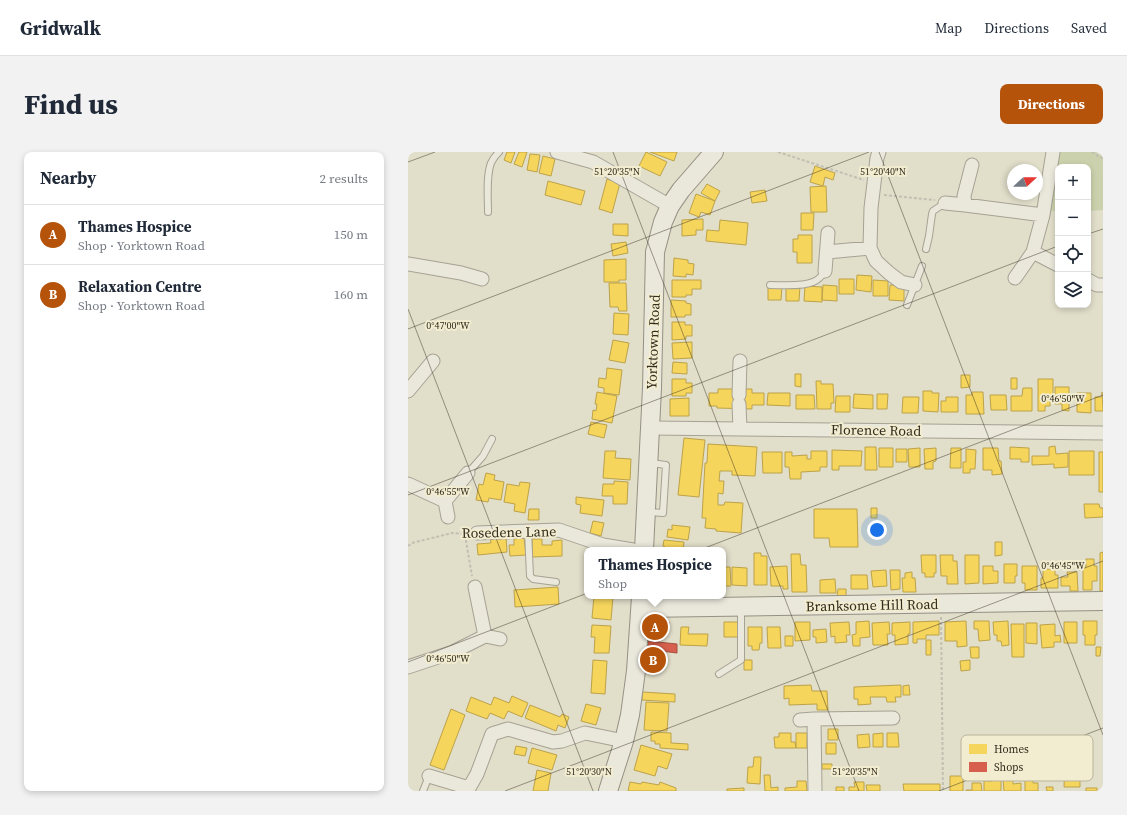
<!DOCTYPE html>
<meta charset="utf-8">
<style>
:root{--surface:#fff;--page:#f2f2f3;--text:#1f2937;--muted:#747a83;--line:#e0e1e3;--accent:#b45309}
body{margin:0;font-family:"Source Serif 4",serif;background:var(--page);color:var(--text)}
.controls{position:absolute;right:12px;top:12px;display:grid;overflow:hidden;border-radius:8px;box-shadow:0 2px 6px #0003}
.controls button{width:36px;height:36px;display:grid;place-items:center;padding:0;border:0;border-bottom:1px solid var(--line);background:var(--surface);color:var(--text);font:20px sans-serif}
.compass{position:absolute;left:599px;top:12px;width:36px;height:36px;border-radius:50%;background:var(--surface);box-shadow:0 2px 6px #0003;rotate:69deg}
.you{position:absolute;left:469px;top:378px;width:14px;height:14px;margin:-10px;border:3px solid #fff;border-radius:50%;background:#1a73e8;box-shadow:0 0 0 6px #1a73e833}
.badge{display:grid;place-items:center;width:26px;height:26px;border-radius:50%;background:var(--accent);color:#fff;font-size:13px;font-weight:700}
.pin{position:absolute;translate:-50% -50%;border:2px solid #fff;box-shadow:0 1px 4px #0006}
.popup{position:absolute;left:176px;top:395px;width:142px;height:52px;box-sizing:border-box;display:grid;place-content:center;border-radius:8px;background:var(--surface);filter:drop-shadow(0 1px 3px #0005);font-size:13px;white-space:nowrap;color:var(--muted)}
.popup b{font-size:15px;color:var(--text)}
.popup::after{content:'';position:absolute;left:50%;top:100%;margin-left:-8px;border:8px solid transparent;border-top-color:var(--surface)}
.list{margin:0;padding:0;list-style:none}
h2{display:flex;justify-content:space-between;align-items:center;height:52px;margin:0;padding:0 16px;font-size:17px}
h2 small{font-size:13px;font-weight:400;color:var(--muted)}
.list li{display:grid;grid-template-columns:26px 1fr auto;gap:12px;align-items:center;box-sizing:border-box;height:60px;padding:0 16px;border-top:1px solid var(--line)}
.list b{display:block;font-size:15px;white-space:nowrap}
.list p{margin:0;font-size:13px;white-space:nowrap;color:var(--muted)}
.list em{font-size:13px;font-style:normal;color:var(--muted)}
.icon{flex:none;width:22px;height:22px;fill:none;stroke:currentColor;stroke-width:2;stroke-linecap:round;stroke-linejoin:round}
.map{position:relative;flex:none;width:695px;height:639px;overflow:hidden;border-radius:8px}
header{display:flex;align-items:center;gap:24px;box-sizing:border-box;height:56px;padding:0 20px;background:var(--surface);border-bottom:1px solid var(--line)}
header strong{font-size:19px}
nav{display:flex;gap:22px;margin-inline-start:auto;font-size:14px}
.intro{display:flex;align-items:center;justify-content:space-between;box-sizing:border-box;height:96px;padding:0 24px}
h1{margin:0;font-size:28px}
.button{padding:10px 18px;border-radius:8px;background:var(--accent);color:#fff;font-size:14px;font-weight:700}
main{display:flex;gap:24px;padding:0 24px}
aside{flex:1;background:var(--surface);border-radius:8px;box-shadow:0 2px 6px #0003}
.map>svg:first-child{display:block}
</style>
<header>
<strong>Gridwalk</strong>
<nav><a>Map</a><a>Directions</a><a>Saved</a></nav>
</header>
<div class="intro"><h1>Find us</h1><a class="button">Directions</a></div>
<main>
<aside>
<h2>Nearby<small>2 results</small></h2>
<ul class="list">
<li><span class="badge">A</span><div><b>Thames Hospice</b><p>Shop · Yorktown Road</p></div><em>150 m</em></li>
<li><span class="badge">B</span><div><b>Relaxation Centre</b><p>Shop · Yorktown Road</p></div><em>160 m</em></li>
</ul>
</aside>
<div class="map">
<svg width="695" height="639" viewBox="0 0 695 639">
<rect width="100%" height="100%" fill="#e1deca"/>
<path fill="#ccd1ad" d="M650 0H688L692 3 695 4V58L680 59V15H650V59H642Z"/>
<path fill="#f6d55c" stroke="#bca249" d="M99 0H107L103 11 96 8Z
M111 0H119L114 15 106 12Z
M238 0 259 10 252 24 231 14Z
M242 0H269L266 9Z
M122 2 132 3 129 20 119 18Z
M135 4 147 7 143 24 131 21Z
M407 14 427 21 425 28 417 25 415 34 402 30Z
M199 27 212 31 204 61 191 57Z
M140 29 177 39 173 53 137 43Z
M299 32 312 39 307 49 293 41Z
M418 34 419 60H403L402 35Z
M357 38 359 49 344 51 342 40Z
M288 42 307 49 302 63 293 60 291 65 281 61Z
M393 61H406L405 78H393Z
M295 67V78H288V83L274 84V68Z
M312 68 340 71 338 93 298 89 299 78 311 79Z
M205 72H220V84L205 83Z
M390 83H404V111H389V100H385V87H390Z
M218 90 220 101 205 104 203 92Z
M266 106 280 108V111L286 112 285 123 278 122V125L265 124Z
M218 107V128H211V130H196V108Z
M449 123 464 124 463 140 448 138Z
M431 127H446V142H431Z
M264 128H293V137H284V143H278V145H264Z
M465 128 480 129V144H465Z
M201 131H218L219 159H211L210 155H202Z
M360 133 374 134 373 148H360Z
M415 133 429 134V149L414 148Z
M482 133 496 134V149L481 148Z
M378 134H392L391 149H378Z
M397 134 414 135V150L396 149Z
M263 148 278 149V151L283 152V163H277V165H263Z
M206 161 221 162 220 183 205 182Z
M264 170H277V173H284V184H278V187L264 188Z
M205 188 221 191 217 211 201 208Z
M284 190V206L265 207 264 191Z
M265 210 279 211V222L264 221Z
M199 216 214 218 211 243 196 241V236L190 235 191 226 198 227Z
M387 222H393V235L387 234Z
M553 223H562V235L553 236Z
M603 226H609V237H603Z
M264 227H278V231H284V241H278V244H264Z
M630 227H645V248L642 249V254H637V259H630Z
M408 229H413V232H425L426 251H423V257H409Z
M647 235H661V259L654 258V252H647Z
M615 236H624V259H603V244H614Z
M310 237H344V241H356V253H344V257L309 256V254H301V241H310Z
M515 239H524V241H531L530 260 515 259Z
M189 240 209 244 204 271 184 267 185 258 188 259 189 252H187Z
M564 240H575L576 262H558V243H564Z
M694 240 695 259H687V245H694Z
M360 241H382V254L359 253Z
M669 241H683V261L669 260Z
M446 242 465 243V257L445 256Z
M469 242H480L479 257H469Z
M388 243H406L407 257H388Z
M582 243H598L599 258H583Z
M428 244H442V260H427Z
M495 245H511L510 261H494Z
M538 245H550V260H533V249H538Z
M281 246V264H262V247Z
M183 270 199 273 196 286 180 282Z
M276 286 297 288 291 345 270 343Z
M300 292 349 295 347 324 324 323V319H312L311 329H316L315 342 310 341V353H316L317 350 335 351 333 381 308 379V377L297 376 298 366H294L297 311H299Z
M647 294 648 302 660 301V315L646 316V312L624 313V304H641V295Z
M457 295H468L469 318H457Z
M602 295 621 296V310H613V307H602Z
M471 296H485V315H471Z
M512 296V315H501L500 297Z
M528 296V309L525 310V317H517L516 297Z
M543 296H553V316H542Z
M575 296H590L591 309H593L594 322 584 323V318H575Z
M488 297H499V310H488Z
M558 297 568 298 567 317H562V321H555V310H558Z
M424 298 454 299 453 314H431V318H424Z
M197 299H208L207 306 223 307 222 328 195 326Z
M403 299H419V315H412V319L393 320V327H382L381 315H377V300H384V304L399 303V307H403Z
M661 299H686V323H661Z
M354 300H374V321H355Z
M691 300H695V340H691Z
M78 321 87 323 86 328 96 330 93 348 81 346 80 350 68 348 71 332 75 333Z
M206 329 220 330 219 352H205V344H194L195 332H206Z
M112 330 122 331 117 361 106 359 107 352 96 350 99 332 111 334Z
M168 345 196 348 194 364 172 361 173 353 168 352Z
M676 352H691L692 356H695V365L677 366Z
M463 356H469V366H463Z
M121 357H131V368H120Z
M406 357H449L450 395H422L421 386H406Z
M185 369 196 371 193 384 182 381Z
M264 373 282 375 280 388 259 385 260 377 264 378Z
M98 384 99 400 70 403 69 392 83 391 82 385Z
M116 386 118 403 102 404 101 393H106V387Z
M124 387H134V393H144V389L154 388V404L124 405Z
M256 388 276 390 275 398H257V395L255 394Z
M587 390H594V403L587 404Z
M695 400V439H692V401Z
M346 401H353V404H359V433H346Z
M383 402H392L393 413H398L399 440H384Z
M513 403H528V421H526V425H517V421H514Z
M532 403H545V409H549L550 432H539V424H533Z
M557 403H571V431L557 432Z
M678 407H686V414H689V429H684V438H675V415H678Z
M596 412H609V424H607V431H596Z
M379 414 380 437H375V434H363L362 415Z
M575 414H585V419H590V431L575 432Z
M614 414H629V438H617V431H614Z
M315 415H322L323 434H315Z
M324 415 339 416V434L324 433Z
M635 417H647V423H650V436H633V426H635Z
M478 418 479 434 465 435 463 419Z
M482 418H492V437L483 438Z
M504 420V426H507L508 440H495L494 426H497V421Z
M659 420H669L670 439H662V434H653V425H660Z
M443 423H459L460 437H443Z
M427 427 428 441H412V428Z
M150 435 151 452 107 455 106 438Z
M430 437H438V446L429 445Z
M186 444 205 445 203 468 184 466Z
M253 444H266V448L253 447Z
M461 469 462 485 452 486V494H445L444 483 448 482V470Z
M531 469V483H518V487H509V491H505V470Z
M558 469 559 494 549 495V489H537V470Z
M566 469H581L582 488 571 489 570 477H566Z
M600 469 601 493 594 494 593 489H589V483H586L585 470Z
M675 469H689V483H687V493H677V483H675Z
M316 470H330L331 485H316Z
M387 470H402V488L387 489Z
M441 470 442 483H438L439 490 427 491V484L423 485 422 471Z
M481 470 482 482H479L480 493H465L464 471Z
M502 470V482H500V492L487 493V483H484V471Z
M656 470H669V491H656Z
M618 471H629V492L618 491Z
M603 472H616V505H604Z
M647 472V484L652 483 653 490H646V495L634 496 632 473Z
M184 473 203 474 201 501H186L187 485H183Z
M273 475H281L280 482H300L299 494 272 493Z
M340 475H354V491H352L351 498H344V494H340Z
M359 475H372L373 496H360Z
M418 477 419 490 408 491V485H405V478Z
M377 484H385V494H377Z
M518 488H523V503H518Z
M562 495H571V506H563Z
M688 495H693L692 504H688Z
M185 508 199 509 197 542 183 541Z
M336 508H344V518H336Z
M562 508V518L553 519 552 509Z
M403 533 404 539H419L420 558H409V552L381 553V546L376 547V534Z
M493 533V545H487L488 550H479L478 545H462L463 552 450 553V547H446V535Z
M501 533 502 543H495V534Z
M234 540 267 542V550L234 548Z
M104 544 120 551 114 565 100 559 96 567 82 561 79 567 58 559 63 545 83 553 86 545 101 551Z
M238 550 261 551 259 579 236 578Z
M178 552 193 556 188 573 173 569Z
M122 553 152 565 154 562 161 565 157 576 150 573 148 579 117 566Z
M43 557 57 563 36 618 22 613Z
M420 577H430V588H420Z
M243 580 263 581V591L280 592V598L252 596V592H247V589H243Z
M371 581H383V590H387L388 596H367L366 585H371Z
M388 581H399V596H388Z
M475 581V595H465V582Z
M479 581H490L491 595H479Z
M461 582 462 595 450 596 449 583Z
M418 591H428V602H418Z
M233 593 264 602 259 617 250 614 247 624 226 618Z
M108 594 119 596 117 604 106 602Z
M124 596 149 603 144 618 120 611Z
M346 605H353L352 632 339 631 340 615H345Z
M657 611H672V635H656Z
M414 612H424V617H414Z
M129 618 143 621 140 639H125Z
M356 623H362L363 636 370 635V639H357Z
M542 624H555V639H542Z
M617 625H625V631H630V639H617Z
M605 626V632L613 631V639H596L595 627Z
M584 627H593V639H576V629H584Z
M389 629H398L399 639H377V636L389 635Z
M222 630 233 632 234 630 251 633 252 630 268 636V639H220Z
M446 630H456V639H441V635H447Z
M564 631H573L574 639H558V638H564Z
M495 632H532V639H496Z
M458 633H472V639H459Z
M428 635H436V639H428Z
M638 635H645V639H639Z
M336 636V639H319V637Z
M678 636H689V639H678Z"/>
<path fill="#d6604d" stroke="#a5503f" d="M241 467 254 468V470H261L260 479 254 478V480L241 479Z
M240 489 269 492V501L253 499V502L240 500Z
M238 503 254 504 253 515 237 514Z"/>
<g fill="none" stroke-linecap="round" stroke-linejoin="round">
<defs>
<path id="lane" d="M80 60C80 45 78 24 83 11 85 7 88 3 91 0
M518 97 521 84 524 62 525 59 537 51
M362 133C374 133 394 135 405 130 410 128 414 124 417 119
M499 153 514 114
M60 321 75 304 84 287
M240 360 255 361 258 313 243 311
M120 379 122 424 125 427 148 430
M311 522 333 508V457
M15 639 21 624"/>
<path id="street" d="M149 0 185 10 262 54
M471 0 469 6 463 56 462 96 468 109 481 121 493 130 507 133
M537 51 557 53 635 63
M557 53 556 44 564 13
M419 100 462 96
M625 100 650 113
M0 112 53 121 74 127
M417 119 420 81
M607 126 625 100 635 63 645 0
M680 128 689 133H695
M0 239 25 209
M331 243 332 209
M331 252 332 277
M242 276 695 281
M0 332 37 349 40 365
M37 349 60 321
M69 381 151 378 195 393 225 398
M67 435 77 484
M0 515 45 500 77 484 92 487
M392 568 406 567
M21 624 61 636 69 622 84 582 100 577 145 590 154 589 177 581 216 589
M407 639 406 567 485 566"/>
<path id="secondary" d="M236 398 239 337 244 236 247 100 255 70 262 54 273 38 306 0
M233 456 695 449
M200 639 216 589 222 563 228 519 233 445"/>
</defs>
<use href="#lane" stroke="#a6a294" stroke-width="8"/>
<use href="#street" stroke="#a6a294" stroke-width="15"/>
<use href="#secondary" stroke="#959184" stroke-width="20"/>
<path stroke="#c2bfb3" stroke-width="2" stroke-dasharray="3 2" stroke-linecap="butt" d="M370 0 456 28
M684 0 691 5 695 6
M476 43 527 48
M57 383 64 424
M0 394 4 391 44 381 58 382
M533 465 535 639"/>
<use href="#lane" stroke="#eae7db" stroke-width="6"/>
<use href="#street" stroke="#eae7db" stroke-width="13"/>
<use href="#secondary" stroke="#eae7db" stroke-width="18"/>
</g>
<path fill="none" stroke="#332b1d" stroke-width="1" stroke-opacity="0.45" d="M205 0 451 639M471 0 695 583M0 10 27 0M680 82 695 77M0 157 185 639M0 177 461 0M0 343 650 94M0 510 695 243M97 639 695 409M531 639 695 576"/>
<g text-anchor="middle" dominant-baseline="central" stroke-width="4" stroke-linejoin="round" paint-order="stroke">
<g font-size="14" fill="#332b1d" stroke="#f2edd0">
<text transform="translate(245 190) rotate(-88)">Yorktown Road</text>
<text transform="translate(468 278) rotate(1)">Florence Road</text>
<text transform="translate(101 380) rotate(-1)">Rosedene Lane</text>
<text transform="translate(464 453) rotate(-1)">Branksome Hill Road</text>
</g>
</g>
<rect x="553" y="583" width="132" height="46" rx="6" fill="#f2edd0" stroke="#b9b39a" stroke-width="1"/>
<rect x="561" y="592" width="18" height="10" fill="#f6d55c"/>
<rect x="561" y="610" width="18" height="10" fill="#d6604d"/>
<g font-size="11" fill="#332b1d">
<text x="586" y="601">Homes</text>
<text x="586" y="619">Shops</text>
</g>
<g font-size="10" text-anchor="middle" fill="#332b1d" stroke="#f2edd0" stroke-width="4" stroke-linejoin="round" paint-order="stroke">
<text x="209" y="23">51°20'35"N</text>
<text x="475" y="23">51°20'40"N</text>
<text x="40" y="177">0°47'00"W</text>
<text x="655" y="250">0°46'50"W</text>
<text x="40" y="343">0°46'55"W</text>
<text x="655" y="417">0°46'45"W</text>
<text x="40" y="510">0°46'50"W</text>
<text x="181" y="623">51°20'30"N</text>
<text x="447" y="623">51°20'35"N</text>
</g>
</svg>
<div class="controls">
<button>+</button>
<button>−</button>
<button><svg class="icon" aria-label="locate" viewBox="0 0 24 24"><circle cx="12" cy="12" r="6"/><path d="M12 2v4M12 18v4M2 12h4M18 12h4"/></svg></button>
<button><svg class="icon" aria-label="layers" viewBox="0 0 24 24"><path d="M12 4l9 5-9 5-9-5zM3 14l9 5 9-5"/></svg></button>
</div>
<svg class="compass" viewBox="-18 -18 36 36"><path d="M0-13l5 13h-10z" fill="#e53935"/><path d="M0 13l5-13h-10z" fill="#747a83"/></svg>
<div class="you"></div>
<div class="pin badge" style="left:247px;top:475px">A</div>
<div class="popup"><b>Thames Hospice</b>Shop</div>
<div class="pin badge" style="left:245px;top:508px">B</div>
</div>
</main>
